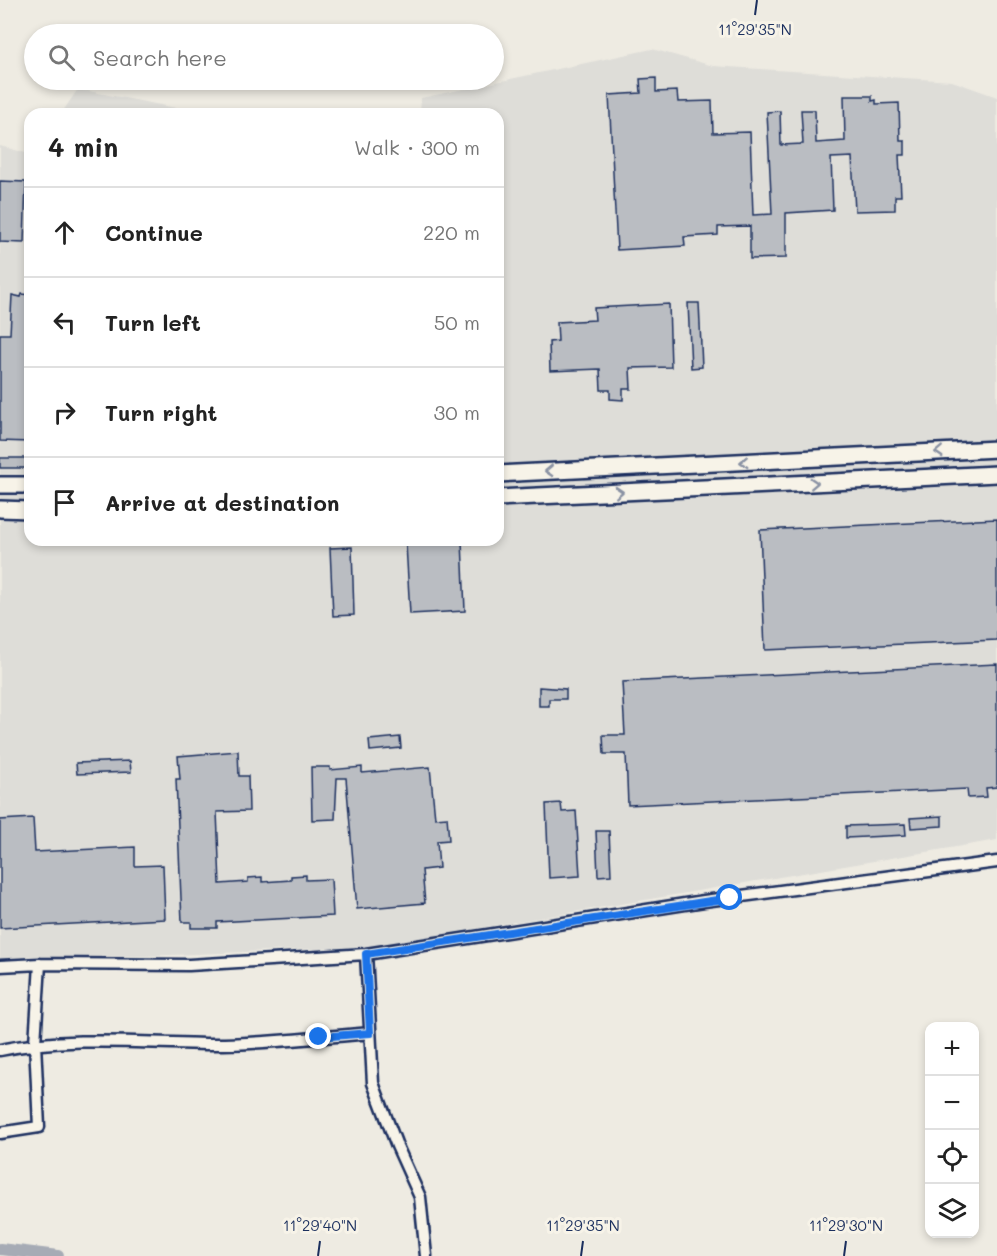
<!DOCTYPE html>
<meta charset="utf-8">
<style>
:root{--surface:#fff;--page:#f6f6f6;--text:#222;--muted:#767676;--line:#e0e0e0}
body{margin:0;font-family:Mali,sans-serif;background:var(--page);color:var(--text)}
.controls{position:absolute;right:18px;bottom:18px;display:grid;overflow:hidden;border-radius:12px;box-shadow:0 3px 9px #0003}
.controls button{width:54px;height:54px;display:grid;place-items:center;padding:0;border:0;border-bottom:2px solid var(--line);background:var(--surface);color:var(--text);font:30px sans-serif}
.stop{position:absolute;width:18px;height:18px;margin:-14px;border:4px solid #1a73e8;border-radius:50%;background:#fff}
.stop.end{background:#1a73e8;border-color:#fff;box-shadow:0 2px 6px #0008}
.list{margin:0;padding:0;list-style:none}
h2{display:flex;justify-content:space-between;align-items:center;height:78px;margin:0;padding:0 24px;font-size:26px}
h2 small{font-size:20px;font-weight:400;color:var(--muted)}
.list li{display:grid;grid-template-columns:39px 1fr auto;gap:18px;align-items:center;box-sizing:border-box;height:90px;padding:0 24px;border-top:2px solid var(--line)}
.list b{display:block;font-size:22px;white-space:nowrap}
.list em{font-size:20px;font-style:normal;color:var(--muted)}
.icon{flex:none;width:33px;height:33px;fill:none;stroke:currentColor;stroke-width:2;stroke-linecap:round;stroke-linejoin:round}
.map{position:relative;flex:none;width:997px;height:1256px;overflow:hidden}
.search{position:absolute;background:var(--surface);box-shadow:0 3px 9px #0003;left:24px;top:24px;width:480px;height:66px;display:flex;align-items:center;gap:15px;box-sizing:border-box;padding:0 21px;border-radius:33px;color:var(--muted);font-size:22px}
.panel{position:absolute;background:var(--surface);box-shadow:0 3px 9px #0003;left:24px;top:108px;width:480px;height:438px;border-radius:18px}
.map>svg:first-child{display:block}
</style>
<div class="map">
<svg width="997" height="1256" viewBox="0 0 997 1256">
<rect width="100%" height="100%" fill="#eeebe2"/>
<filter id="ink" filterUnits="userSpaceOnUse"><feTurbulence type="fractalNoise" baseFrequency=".0167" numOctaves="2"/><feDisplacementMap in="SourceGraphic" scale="12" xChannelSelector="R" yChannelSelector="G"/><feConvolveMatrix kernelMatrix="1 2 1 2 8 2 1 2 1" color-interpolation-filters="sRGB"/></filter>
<g filter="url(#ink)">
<path fill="#deddd8" d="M652 49 713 66 952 81 997 97V840L369 947 0 962V146L30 154V540H498V114H420L421 98Z
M78 89 207 114H61Z"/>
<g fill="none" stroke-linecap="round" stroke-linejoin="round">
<path stroke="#a6abb5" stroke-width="12" d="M0 1249 58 1256"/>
</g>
<path fill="#babdc2" stroke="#1b2f5e" stroke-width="1.5" d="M656 78V92L677 91 678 102 712 101 713 133 750 132 753 215 772 214 767 112 780 111 781 145 803 144 801 110H815L816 143 845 141 844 96H872V101L876 100V104L899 103 900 141H905V155H899L901 196H895V210L855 211 852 157 831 158 833 210 786 213V258L750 259V226L718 227V235L684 237 685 246 617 250 609 95 641 93 640 79Z
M0 181 26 182 24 243 0 242Z
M22 294 30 295 28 313H30V442L0 441V334H10L12 295 21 297Z
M688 303H699L702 367 691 368Z
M669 304 671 367 630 368 631 389H623V400L610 399V390H601L600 369 550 371 549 342 558 341 557 322 595 320 594 308Z
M0 458H29V468H0Z
M997 519V640L765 650 760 530Z
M462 541 465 611 410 614 406 544Z
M352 547 354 615 333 616 330 548Z
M997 664V787L986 788 987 797 968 798 967 789 628 805 626 754H604L603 735H625L622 682Z
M539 687 566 689V699H549V706H539Z
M400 737 401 748 370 751 369 740Z
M238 751 239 776H248L249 811 217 812 220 884 248 882V878L262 877V882L291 880V876L306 875V880L331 879 333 916 217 922V928H191V922H182L176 779H180L178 756Z
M130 761 131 772 77 774 76 763Z
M311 767H330V770L362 767V773L430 767 435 818 447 817 449 840 437 841 439 868 422 870 425 903 357 909 346 778H337L335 819 312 820Z
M561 803 562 812 576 811 580 876 549 878 546 804Z
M942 816V826L911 828 910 818Z
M33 818 35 852 135 847V866L163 865 165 919 0 928V820Z
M905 824 906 835 846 838V826Z
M596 831H609L611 875 598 876Z"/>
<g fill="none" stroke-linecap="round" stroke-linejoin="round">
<defs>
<path id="street" d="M366 954 373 1083 397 1146 420 1197 426 1256
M0 966 40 964 189 965 366 954 704 901 997 862
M0 1050C74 1035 149 1044 224 1044 272 1043 322 1037 370 1033
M0 1133 39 1127 35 1043 40 964"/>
<path id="secondary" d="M498 474 997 449
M0 485H30
M498 498 997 474
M0 509 30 510"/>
</defs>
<use href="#street" stroke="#1b2f5e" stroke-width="15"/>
<use href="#secondary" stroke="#1b2f5e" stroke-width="20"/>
<use href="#street" stroke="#f7f3e8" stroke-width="10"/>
<use href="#secondary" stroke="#f7f3e8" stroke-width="15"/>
</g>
<defs><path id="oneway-chevron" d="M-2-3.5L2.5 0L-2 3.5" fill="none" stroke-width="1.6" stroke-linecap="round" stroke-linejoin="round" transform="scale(1.5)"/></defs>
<g stroke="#8991a3">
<use href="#oneway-chevron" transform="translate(939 452) rotate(177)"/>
<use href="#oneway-chevron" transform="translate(744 462) rotate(177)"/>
<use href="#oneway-chevron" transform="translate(549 471) rotate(177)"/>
<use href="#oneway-chevron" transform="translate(814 483) rotate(-3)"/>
<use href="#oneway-chevron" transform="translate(619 492) rotate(-3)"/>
</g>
</g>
<g fill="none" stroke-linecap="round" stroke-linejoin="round" filter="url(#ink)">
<path stroke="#1a73e8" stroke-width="8" d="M319 1037 370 1033 366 954 730 898"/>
</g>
<path fill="none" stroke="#1b2f5e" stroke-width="2" d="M755 15 757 0M318 1256 320 1241M581 1256 583 1241M844 1256 846 1241"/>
<g font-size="15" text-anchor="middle" fill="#1b2f5e" stroke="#f7f3e8" stroke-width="6" stroke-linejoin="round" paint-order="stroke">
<text x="755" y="35">11°29'35"N</text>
<text x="320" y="1231">11°29'40"N</text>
<text x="583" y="1231">11°29'35"N</text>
<text x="846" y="1231">11°29'30"N</text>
</g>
</svg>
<div class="controls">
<button>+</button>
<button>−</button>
<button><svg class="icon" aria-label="locate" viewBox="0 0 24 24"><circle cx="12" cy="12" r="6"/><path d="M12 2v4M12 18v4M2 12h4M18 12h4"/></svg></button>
<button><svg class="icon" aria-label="layers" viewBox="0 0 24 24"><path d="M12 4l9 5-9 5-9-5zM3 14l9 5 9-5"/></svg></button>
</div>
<div class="stop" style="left:730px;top:898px"></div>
<div class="stop end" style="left:319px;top:1037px"></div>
<div class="search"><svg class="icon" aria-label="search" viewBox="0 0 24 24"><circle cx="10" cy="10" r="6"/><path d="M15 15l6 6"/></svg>Search here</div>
<section class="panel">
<h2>4 min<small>Walk · 300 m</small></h2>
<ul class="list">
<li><svg class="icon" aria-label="ahead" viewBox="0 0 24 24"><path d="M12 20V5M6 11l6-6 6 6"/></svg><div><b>Continue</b></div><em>220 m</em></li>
<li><svg class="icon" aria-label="left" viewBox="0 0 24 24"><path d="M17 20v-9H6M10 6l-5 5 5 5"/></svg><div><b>Turn left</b></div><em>50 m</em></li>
<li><svg class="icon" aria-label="right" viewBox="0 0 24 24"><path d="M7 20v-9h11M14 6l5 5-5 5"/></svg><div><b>Turn right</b></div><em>30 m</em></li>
<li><svg class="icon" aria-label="arrive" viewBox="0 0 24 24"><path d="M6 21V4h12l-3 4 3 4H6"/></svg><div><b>Arrive at destination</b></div></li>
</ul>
</section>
</div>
